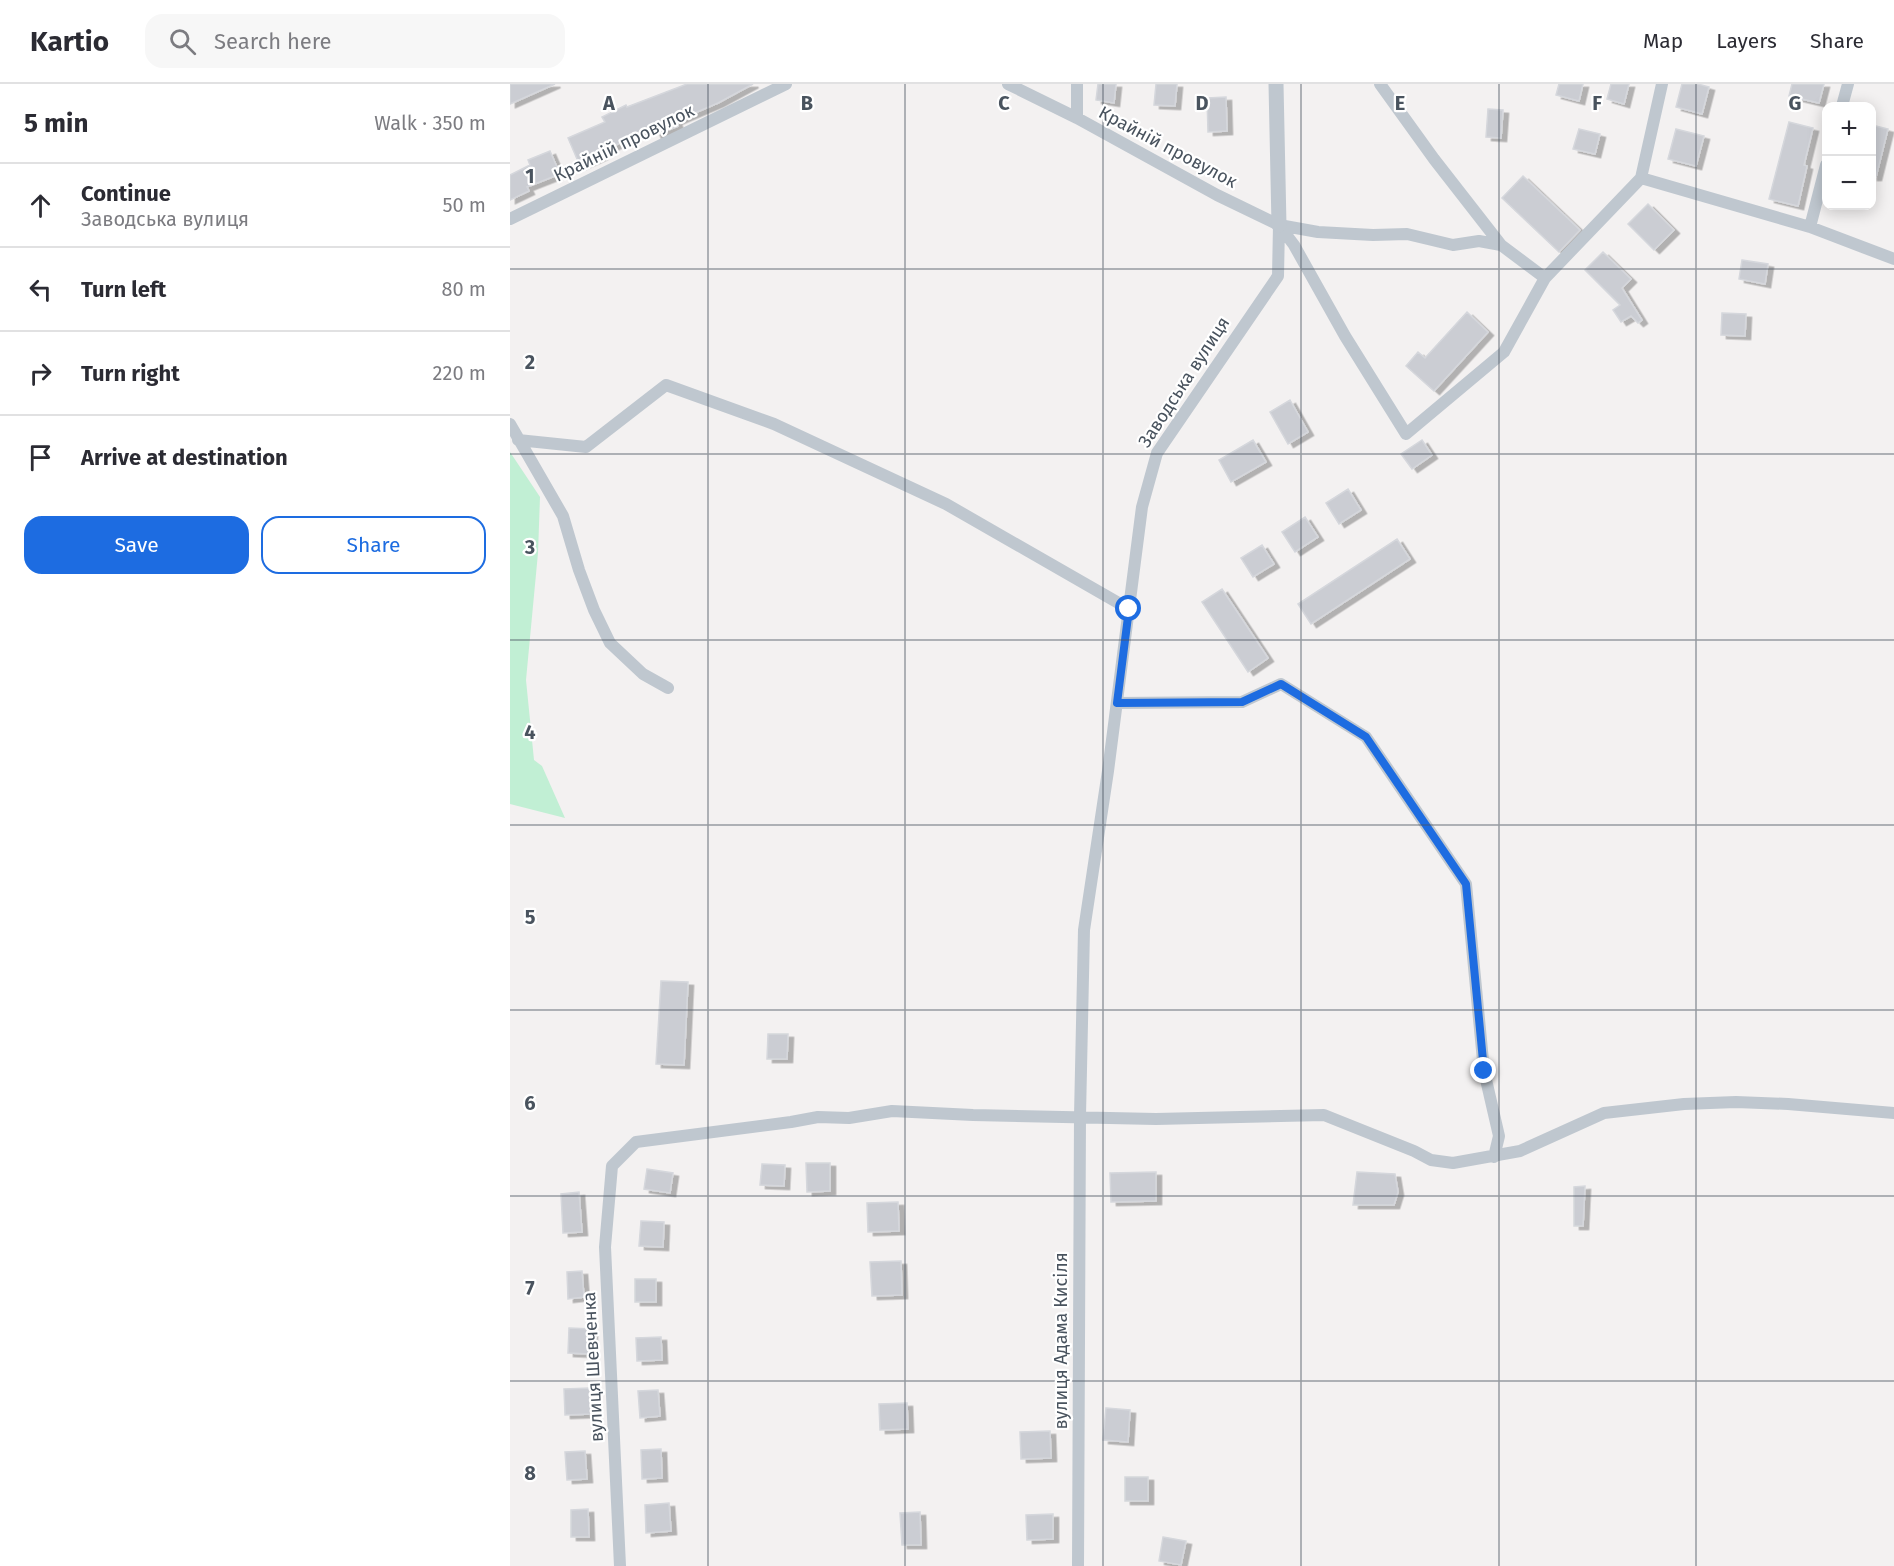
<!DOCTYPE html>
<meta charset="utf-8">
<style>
:root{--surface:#fff;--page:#f7f7f7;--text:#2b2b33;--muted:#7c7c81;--line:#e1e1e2;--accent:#1d6ce1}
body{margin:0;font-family:"Fira Sans",sans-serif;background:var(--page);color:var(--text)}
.controls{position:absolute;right:18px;top:18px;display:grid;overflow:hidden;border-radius:12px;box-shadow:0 3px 15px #0003}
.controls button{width:54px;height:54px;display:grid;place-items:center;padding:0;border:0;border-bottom:2px solid var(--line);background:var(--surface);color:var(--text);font:30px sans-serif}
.stop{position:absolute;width:18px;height:18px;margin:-14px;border:4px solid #1d6ce1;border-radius:50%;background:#fff}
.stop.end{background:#1d6ce1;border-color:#fff;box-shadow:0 2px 6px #0008}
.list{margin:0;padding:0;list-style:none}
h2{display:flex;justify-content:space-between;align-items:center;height:78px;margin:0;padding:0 24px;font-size:26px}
h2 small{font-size:20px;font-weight:400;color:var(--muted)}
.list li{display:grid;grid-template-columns:39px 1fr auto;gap:18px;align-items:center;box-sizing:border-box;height:84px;padding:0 24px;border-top:2px solid var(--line)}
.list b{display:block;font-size:22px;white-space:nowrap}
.list p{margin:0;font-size:20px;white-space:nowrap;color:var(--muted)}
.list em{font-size:20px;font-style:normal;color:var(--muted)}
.actions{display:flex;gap:12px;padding:18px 24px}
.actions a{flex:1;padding:14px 0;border:2px solid var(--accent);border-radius:18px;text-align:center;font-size:21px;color:var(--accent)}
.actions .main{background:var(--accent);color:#fff}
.icon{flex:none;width:33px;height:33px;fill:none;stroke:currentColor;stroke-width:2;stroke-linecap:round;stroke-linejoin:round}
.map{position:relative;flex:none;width:1384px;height:1482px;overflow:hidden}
header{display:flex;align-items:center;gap:36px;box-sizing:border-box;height:84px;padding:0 30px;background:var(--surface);border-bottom:2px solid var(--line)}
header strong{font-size:28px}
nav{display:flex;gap:33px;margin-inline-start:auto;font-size:21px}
.search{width:420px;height:54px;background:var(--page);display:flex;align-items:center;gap:15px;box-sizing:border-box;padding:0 21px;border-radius:18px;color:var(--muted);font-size:22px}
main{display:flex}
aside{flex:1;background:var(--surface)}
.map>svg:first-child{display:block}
</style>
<header>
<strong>Kartio</strong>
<div class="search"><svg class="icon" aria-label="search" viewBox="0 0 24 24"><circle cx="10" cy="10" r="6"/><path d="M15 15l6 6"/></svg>Search here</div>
<nav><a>Map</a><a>Layers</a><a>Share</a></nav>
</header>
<main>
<aside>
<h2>5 min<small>Walk · 350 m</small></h2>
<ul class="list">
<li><svg class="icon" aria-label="ahead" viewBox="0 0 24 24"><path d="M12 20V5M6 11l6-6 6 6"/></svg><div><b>Continue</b><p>Заводська вулиця</p></div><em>50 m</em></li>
<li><svg class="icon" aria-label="left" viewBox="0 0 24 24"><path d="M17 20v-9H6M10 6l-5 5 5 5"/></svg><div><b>Turn left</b></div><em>80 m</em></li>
<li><svg class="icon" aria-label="right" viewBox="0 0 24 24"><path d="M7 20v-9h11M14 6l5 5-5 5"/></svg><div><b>Turn right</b></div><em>220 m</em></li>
<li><svg class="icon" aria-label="arrive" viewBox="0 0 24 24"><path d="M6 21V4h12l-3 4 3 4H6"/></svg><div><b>Arrive at destination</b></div></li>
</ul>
<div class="actions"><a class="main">Save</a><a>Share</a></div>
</aside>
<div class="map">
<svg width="1384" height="1482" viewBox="0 0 1384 1482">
<defs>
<filter id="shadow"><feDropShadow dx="5.5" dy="3.5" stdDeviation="0" flood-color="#0004"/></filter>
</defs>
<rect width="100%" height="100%" fill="#f3f1f1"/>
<path fill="#c1efd4" d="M0 368 30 413 28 469 16 596 24 676 32 682 55 734 0 720Z"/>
<path fill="#cbcdd3" stroke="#d5d7dc" stroke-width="1.5" filter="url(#shadow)" d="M0 0H45L0 20Z
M177 0H243L208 19 166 37 168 42 146 51 143 43 91 68 92 72 70 82 58 54 95 38 92 33 116 21 117 23Z
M588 0H606L604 19 586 16Z
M646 0H667L665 22 644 21Z
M1049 0H1073L1069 17 1046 11Z
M1101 0H1119L1114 20 1097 15Z
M1172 0H1188L1199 3 1192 30 1166 23Z
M1282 0H1314L1309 19 1279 12Z
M716 13 717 47 698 48 697 14Z
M978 25 993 26 991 54 976 53Z
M1279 38 1303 44 1294 81 1297 82 1288 122 1259 115Z
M1362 41 1378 45 1366 93H1362Z
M1069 45 1090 50 1085 70 1063 65Z
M1166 45 1194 52 1186 82 1158 75Z
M40 67 50 90 17 103 19 107 0 116V91L20 81 18 76Z
M1013 92 1070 146 1049 168 992 114Z
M1138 120 1164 146 1144 166 1118 140Z
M1093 168 1121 195 1112 204 1132 236 1128 239 1121 232 1111 238 1103 226 1110 221 1075 186Z
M1232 176 1258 180 1255 200 1229 195Z
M957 228 978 248 924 307 896 282 908 268 915 274Z
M1212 229 1236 230 1235 252 1211 251Z
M780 316 798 348 778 360 760 328Z
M743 356 756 378 721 398 709 376Z
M912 356 922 371 902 385 891 370Z
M838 405 851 426 829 440 816 419Z
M795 433 808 453 785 468 772 448Z
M887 455 900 475 801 540 788 520Z
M752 461 764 480 743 493 731 474Z
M712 505 758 574 738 588 692 518Z
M151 897 178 898 174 981 146 980Z
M258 950H278L277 975H257Z
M296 1079H320V1107L297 1108Z
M252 1080 275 1081 274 1102 250 1101Z
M137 1085 163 1089 160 1109 134 1105Z
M646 1088V1117L601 1118 600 1089Z
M847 1088 885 1090 888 1108 884 1121H843Z
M1075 1102 1073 1142H1064V1103Z
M69 1108 72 1148 53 1149 51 1110Z
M388 1118 389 1147 358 1148 357 1119Z
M131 1137 154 1138 153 1163 129 1162Z
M391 1177 392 1211 362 1212 360 1178Z
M72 1187 74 1213 58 1215 57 1188Z
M125 1195H146V1218H125Z
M59 1244 82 1245 81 1270 58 1269Z
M151 1253 152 1276 127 1277 126 1254Z
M80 1304 81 1330 55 1331 54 1305Z
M148 1306 150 1332 130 1334 128 1307Z
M397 1319 398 1345 370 1346 369 1320Z
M596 1324 620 1326 618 1358 593 1356Z
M540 1347 541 1374 511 1375 510 1348Z
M151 1365 152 1394 132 1395 131 1366Z
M75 1367 77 1395 57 1396 55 1368Z
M615 1393H638V1417H615Z
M159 1419 161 1447 136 1449 135 1421Z
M78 1425 79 1453H61V1426Z
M410 1428 411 1461H392L390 1429Z
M543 1430V1455L517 1456 516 1431Z
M653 1453 676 1457 671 1481 649 1477Z"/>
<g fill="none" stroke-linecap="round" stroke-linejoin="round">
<path stroke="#bfc7cf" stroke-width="12" d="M498 0 567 34 707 111 769 141 808 148 863 151 897 150 943 161 969 157 991 161
M870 0 924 75 991 161 1035 194
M1332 22 1338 0
M567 34V0
M1131 94 1300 143 1384 175
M1131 94 1152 0
M0 135 276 0
M769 141 784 161 835 252 896 350 994 268 1035 194 1131 94
M1300 143 1316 81
M0 340 53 432 69 486 84 526 100 559 133 590 158 604
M8 356 76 363 156 301 264 340 436 420 619 525
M607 619 732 618 771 600 856 653 956 800 974 987 989 1052 984 1073
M110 1482 95 1163 102 1082 126 1058 281 1038 308 1033 339 1034 382 1027 463 1031 646 1035 814 1031 904 1067 921 1076 943 1079 1010 1067 1094 1029 1174 1020 1226 1018 1278 1020 1384 1029
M568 1482 570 1032 574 846 598 687 632 423 647 369 768 192 769 141"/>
<path stroke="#bfc7cf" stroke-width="15" d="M766 0 769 141"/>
</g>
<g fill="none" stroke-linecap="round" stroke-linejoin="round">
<path stroke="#1d6ce1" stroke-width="8" d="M619 525 607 619 732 618 771 600 856 653 956 800 974 987"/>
</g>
<path fill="none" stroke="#49535e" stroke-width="1.5" stroke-opacity="0.55" d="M198 0V1482M395 0V1482M593 0V1482M791 0V1482M989 0V1482M1186 0V1482M0 185H1384M0 370H1384M0 556H1384M0 741H1384M0 926H1384M0 1112H1384M0 1297H1384"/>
<g text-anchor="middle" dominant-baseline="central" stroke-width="4.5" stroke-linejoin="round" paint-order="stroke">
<g font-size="18" fill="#49535e" stroke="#fff">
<text transform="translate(114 59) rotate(-26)">Крайній провулок</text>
<text transform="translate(658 63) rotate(28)">Крайній провулок</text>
<text transform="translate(674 298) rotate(-57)">Заводська вулиця</text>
<text transform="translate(551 1257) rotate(-90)">вулиця Адама Кисіля</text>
<text transform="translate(83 1283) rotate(-93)">вулиця Шевченка</text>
</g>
</g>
<g font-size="20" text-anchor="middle" font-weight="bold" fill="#49535e" stroke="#fff" stroke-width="4.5" stroke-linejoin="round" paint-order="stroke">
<text x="99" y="26">A</text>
<text x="297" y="26">B</text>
<text x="494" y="26">C</text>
<text x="692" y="26">D</text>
<text x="890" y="26">E</text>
<text x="1087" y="26">F</text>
<text x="1285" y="26">G</text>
<text x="20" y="99">1</text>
<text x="20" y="285">2</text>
<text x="20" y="470">3</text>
<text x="20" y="655">4</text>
<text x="20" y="840">5</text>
<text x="20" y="1026">6</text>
<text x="20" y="1211">7</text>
<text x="20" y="1396">8</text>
</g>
</svg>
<div class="controls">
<button>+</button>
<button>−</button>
</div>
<div class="stop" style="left:619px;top:525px"></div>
<div class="stop end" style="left:974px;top:987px"></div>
</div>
</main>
